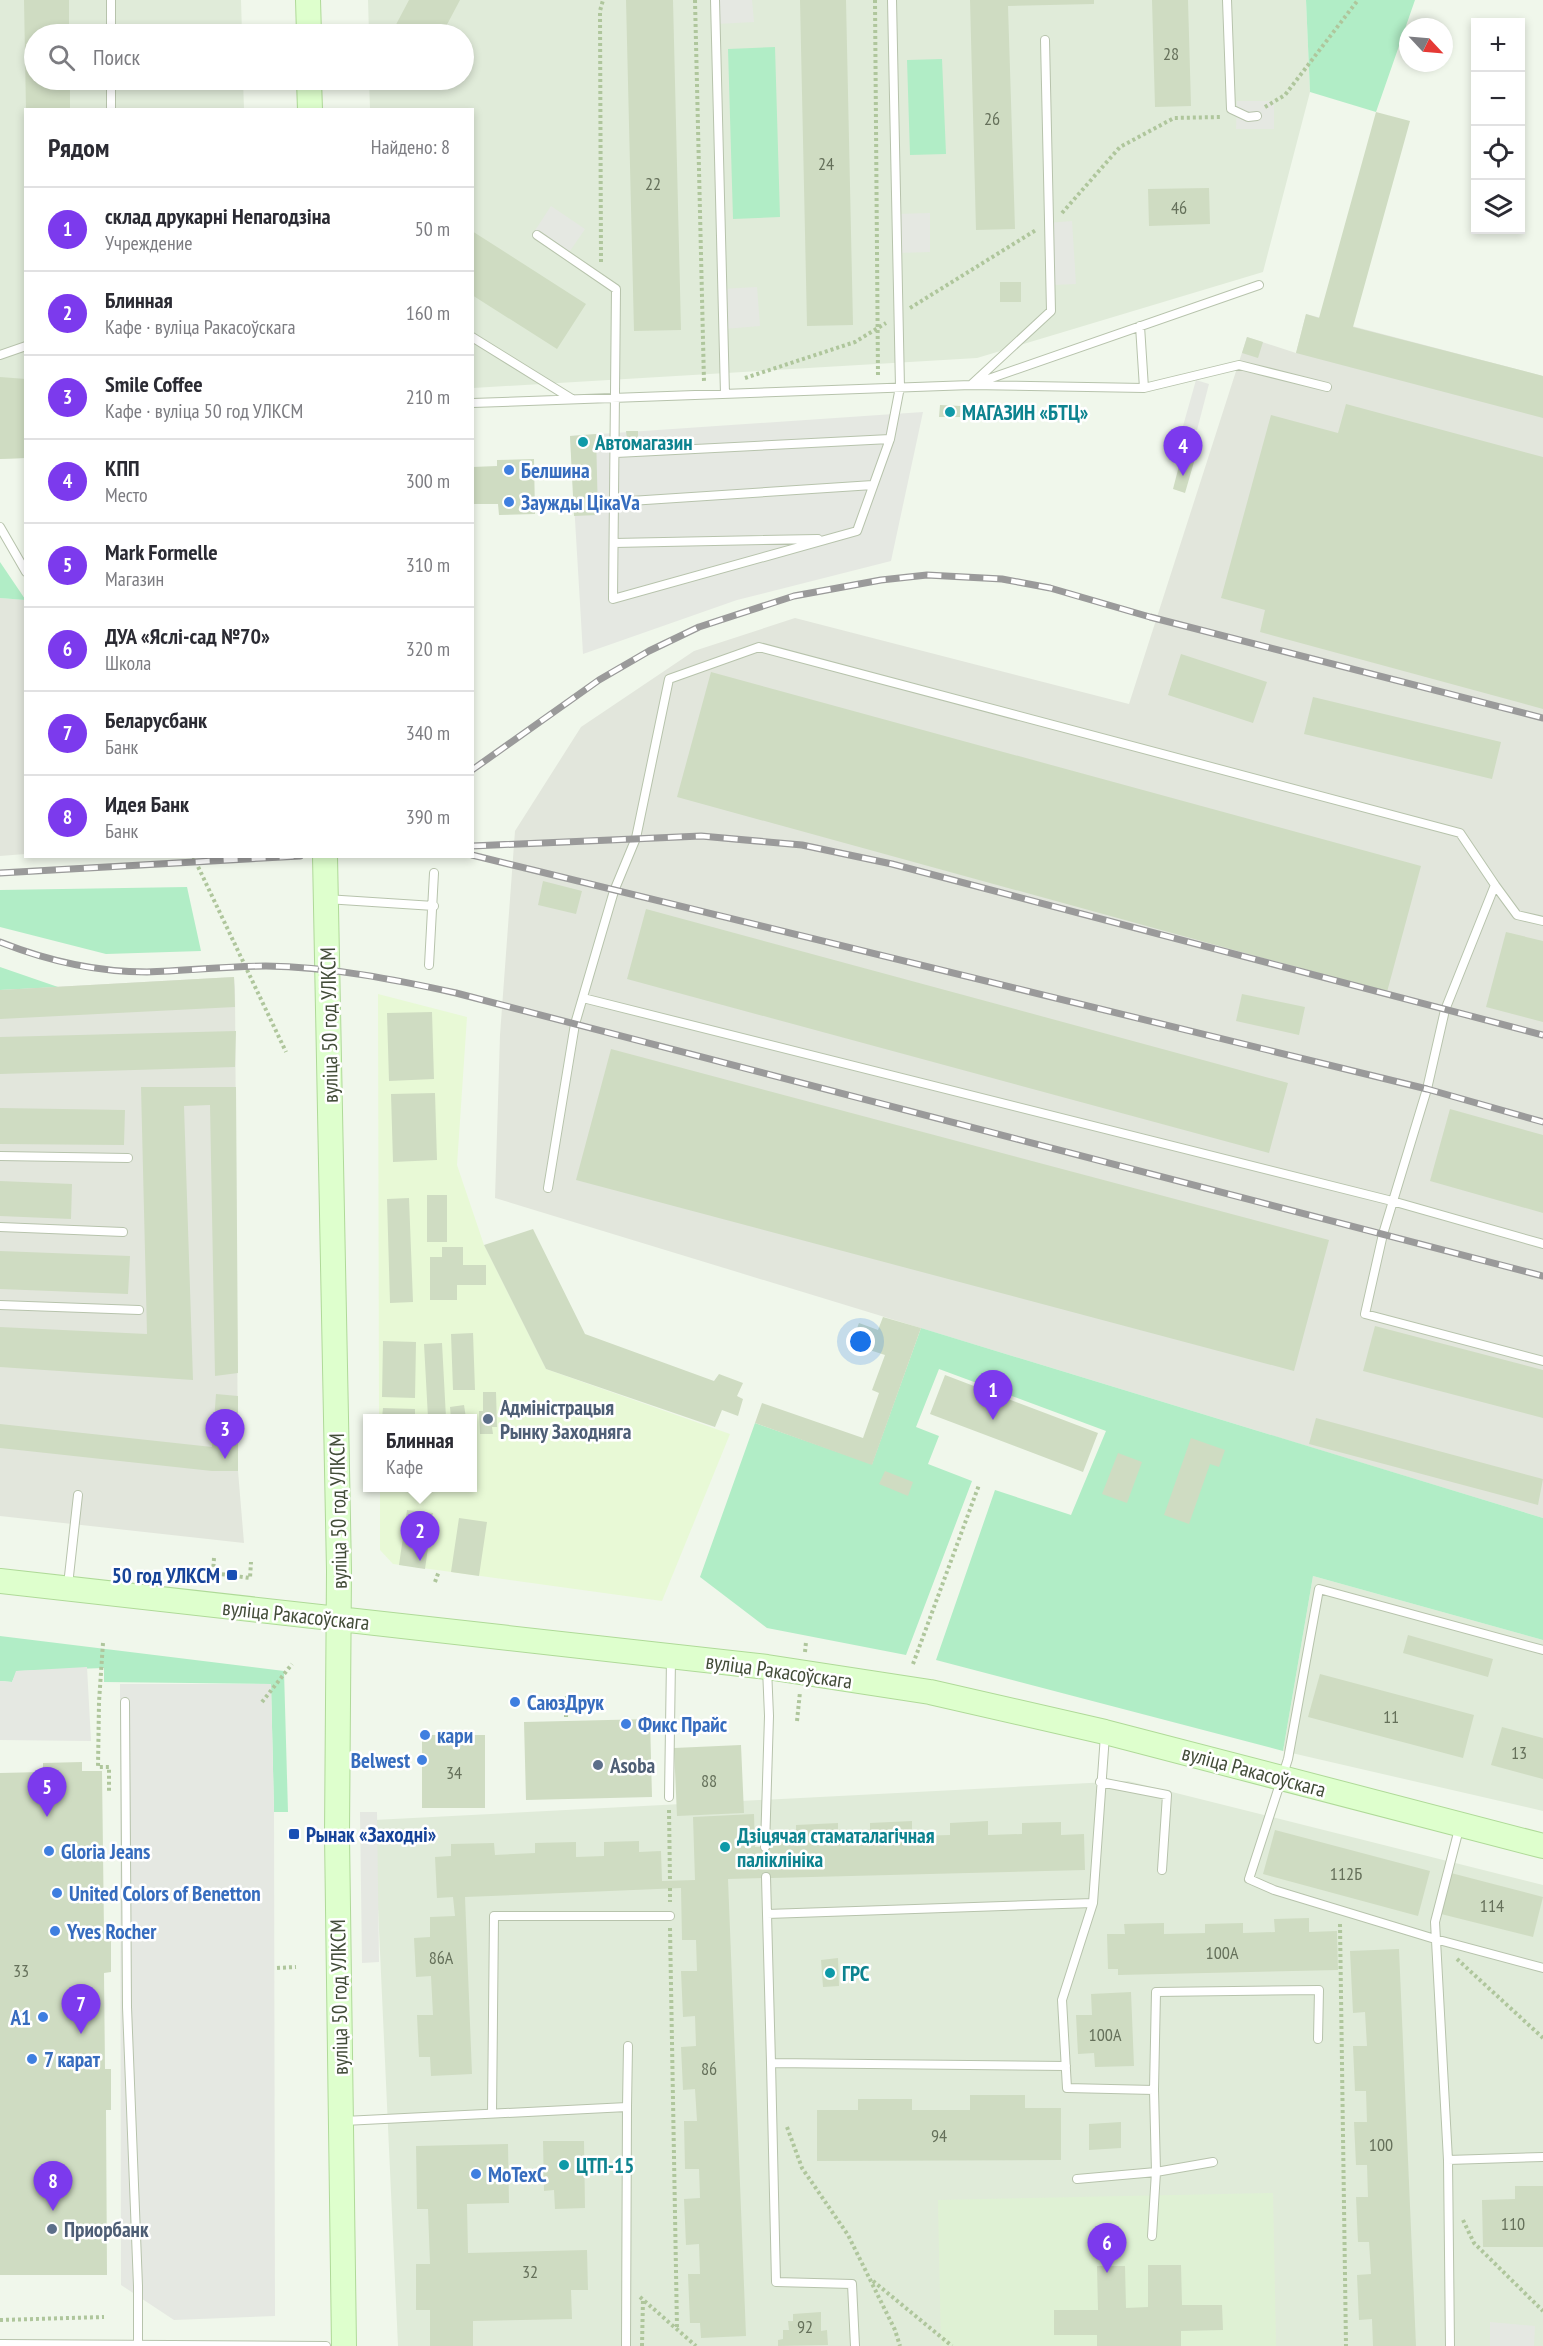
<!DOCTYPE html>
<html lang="ru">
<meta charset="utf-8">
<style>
:root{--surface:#fff;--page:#f7f7f7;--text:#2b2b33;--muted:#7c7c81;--line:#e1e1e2;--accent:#7c3aed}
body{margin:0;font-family:"PT Sans Narrow",sans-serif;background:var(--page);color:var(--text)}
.controls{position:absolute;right:18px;top:18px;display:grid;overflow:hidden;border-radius:0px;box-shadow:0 3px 9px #0003}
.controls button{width:54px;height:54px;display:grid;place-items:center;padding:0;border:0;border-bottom:2px solid var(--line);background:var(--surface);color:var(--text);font:30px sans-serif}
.compass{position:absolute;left:1399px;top:18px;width:54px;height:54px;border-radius:50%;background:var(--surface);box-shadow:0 3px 9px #0003;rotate:116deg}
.you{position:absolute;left:861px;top:1342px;width:21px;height:21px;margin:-15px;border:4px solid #fff;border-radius:50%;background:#1a73e8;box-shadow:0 0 0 9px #1a73e833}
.badge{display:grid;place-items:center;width:39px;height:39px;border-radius:50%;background:var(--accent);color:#fff;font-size:20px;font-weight:700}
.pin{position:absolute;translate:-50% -50px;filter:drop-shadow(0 2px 3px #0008)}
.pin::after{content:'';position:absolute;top:32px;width:21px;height:18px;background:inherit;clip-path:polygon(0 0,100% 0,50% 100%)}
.popup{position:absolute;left:363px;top:1414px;width:114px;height:78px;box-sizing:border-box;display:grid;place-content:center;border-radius:0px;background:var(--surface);filter:drop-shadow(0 2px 4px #0005);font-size:20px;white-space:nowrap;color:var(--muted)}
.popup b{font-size:22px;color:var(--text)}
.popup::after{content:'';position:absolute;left:50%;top:100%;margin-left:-12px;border:12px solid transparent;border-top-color:var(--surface)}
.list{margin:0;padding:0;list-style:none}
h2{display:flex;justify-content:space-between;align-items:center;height:78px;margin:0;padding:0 24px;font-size:26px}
h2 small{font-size:20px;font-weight:400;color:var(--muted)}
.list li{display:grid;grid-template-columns:39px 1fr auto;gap:18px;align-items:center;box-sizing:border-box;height:84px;padding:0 24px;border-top:2px solid var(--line)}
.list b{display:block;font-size:22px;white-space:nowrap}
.list p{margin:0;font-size:20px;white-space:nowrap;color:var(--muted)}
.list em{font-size:20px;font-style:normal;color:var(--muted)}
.icon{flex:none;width:33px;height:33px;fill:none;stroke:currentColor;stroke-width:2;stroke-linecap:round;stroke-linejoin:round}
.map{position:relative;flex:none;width:1543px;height:2346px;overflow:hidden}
.search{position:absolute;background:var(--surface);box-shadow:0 3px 9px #0003;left:24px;top:24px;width:450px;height:66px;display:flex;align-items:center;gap:15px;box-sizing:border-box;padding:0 21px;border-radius:33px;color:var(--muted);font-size:22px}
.panel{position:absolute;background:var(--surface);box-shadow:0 3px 9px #0003;left:24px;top:108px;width:450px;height:750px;border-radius:0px}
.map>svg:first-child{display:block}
</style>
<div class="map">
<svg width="1543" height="2346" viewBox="0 0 1543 2346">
<rect width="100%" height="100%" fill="#f0f7eb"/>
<path fill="#e0ebd9" d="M0 0H241L242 34H34V80H243L244 109 26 110 25 458 0 459Z
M368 0H1306L1310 92 1263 272 977 358 473 388 472 110 370 109 369 80H464V34H369Z
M1313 1576 1543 1640V1811L1283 1751Z
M1128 1781 1543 1885V2346H398L374 1820Z"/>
<path fill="#e8f9d6" d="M378 994 467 1017 457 1165 484 1245 546 1369 730 1434 662 1601 393 1564 380 1550V1488H472V1418H379Z"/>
<path fill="#e2e6dc" d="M1306 314 1543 376V1518L495 1198 500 1035 515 831 581 727 694 651 795 618 1129 704 1247 337 1296 353Z
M0 598 26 600 25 854 0 856Z
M234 977 235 988 238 1471 244 1543 0 1516V990Z"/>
<path fill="#dff1d4" d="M1273 2193 1276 2346H941L938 2200Z"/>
<path fill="#b1edc6" d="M1306 0H1415L1376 112 1310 92Z
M775 47 780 217 733 219 728 49Z
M942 59 946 154 910 155 907 60Z
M0 562 25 599V600L0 598Z
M187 887 201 951 106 954 0 927V890Z
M0 967 58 987 0 990Z
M921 1328 1543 1518V1640L1313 1576 1283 1751 936 1660 995 1490 1071 1515 1106 1431 939 1369 916 1427 939 1436 928 1464 972 1481 906 1655 767 1628 700 1577 755 1423 872 1464Z
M0 1636 284 1671 288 1812H274L271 1684 104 1682V1668L17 1671 12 1682 0 1681Z"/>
<path fill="#e5e8e2" d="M715 0H752L754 22 716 24Z
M1237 101H1274V129H1236Z
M551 206 585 229 568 254 534 232Z
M930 213V252L897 253 896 214Z
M1072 221 1076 284 1052 285 1048 223Z
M757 287 760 326 724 329 721 289Z
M1196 380 1209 384 1197 430 1183 426Z
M923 412 891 561 737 600 583 654 570 436Z
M87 1667 91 1741 0 1740V1681L12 1682 16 1671Z
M120 1684H271L274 1812 275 2316 174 2320 121 2285Z
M360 1812H377L379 1962 362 1963Z
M1490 2322 1535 2326 1534 2346H1490Z"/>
<path fill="#cfdcc2" d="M24 0H69V34H34V80H70V110H26Z
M409 0H460L442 34H391Z
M626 0H673L681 330 634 331Z
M800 0H846L853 325 807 326Z
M970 0H1094V4L1008 6 1015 229 976 230Z
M1152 0H1188L1191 106 1155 107Z
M1376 112 1410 121 1353 327 1543 376V418L1296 353 1306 314 1319 318Z
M1209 188 1210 224 1149 226 1148 189Z
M472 231 586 304 557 349 472 295Z
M1000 282H1021V302H1000Z
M1247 337 1263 342 1258 358 1242 353Z
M0 377 26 379V458L0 459Z
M1346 404 1543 457V709L1260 632 1265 610 1221 598 1271 415 1338 433Z
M940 405 961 406 960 417H939Z
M626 431H638V446L628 447Z
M596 434 598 515 574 516 570 436Z
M1181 458 1194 462 1185 493 1173 489Z
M534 459 535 514 499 515 498 504H472V467L497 466V460Z
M1181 654 1267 682 1253 723 1168 695Z
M711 672 1421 866 1387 992 677 797Z
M1313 697 1501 742 1492 779 1304 734Z
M543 881 582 891 576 914 538 905Z
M646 909 1288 1083 1269 1153 627 979Z
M1506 932 1543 941V1022L1486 1007Z
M234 977 235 1007 0 1019V990Z
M1242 994 1305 1007 1299 1035 1236 1021Z
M432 1012 434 1079 389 1081 387 1013Z
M236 1031 235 1067 0 1074V1037Z
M611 1049 1329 1240 1294 1371 576 1180Z
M141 1087H236L238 1373 215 1376 210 1105 184 1106 193 1380 0 1367V1327L147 1334Z
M435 1093 437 1160 393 1162 391 1094Z
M0 1108 125 1110 124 1145 0 1144Z
M1450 1109 1543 1135V1213L1430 1181Z
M0 1181 72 1184 71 1219 0 1216Z
M427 1195H447V1242H427Z
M409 1198 413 1302 390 1303 387 1199Z
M533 1229 585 1334 714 1381 719 1374 743 1383 737 1396 743 1399 738 1416 722 1410 715 1427 546 1369 484 1245Z
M442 1247H463V1265H486V1285H457V1300H430V1257H442Z
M0 1251 130 1256 128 1294 0 1289Z
M883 1317 921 1328 872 1465 755 1423 762 1403 863 1438 879 1393 872 1390 885 1355 851 1344 859 1323 878 1330Z
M1375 1326 1543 1370V1418L1363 1371Z
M473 1333 475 1390H453L451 1334Z
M383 1341 416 1342 415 1398 382 1397Z
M442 1343 446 1418H428L424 1344Z
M945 1375 1098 1433 1083 1472 930 1414Z
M483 1392H496L497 1427H492L493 1434H480L479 1411H483Z
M216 1394 238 1396V1471H212L0 1448V1424L212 1447Z
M464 1405 466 1418H451L450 1407Z
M383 1408 415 1409V1418H382Z
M1316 1418 1543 1479 1538 1505 1309 1444Z
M1191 1438 1225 1450 1219 1467 1210 1464 1189 1524 1164 1515Z
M1118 1453 1142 1462 1127 1503 1102 1494Z
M885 1471 913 1482 908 1496 879 1484Z
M407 1510 433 1513 425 1569 399 1565Z
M459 1518 487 1522 479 1576 451 1572Z
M1408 1635 1493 1659 1488 1677 1403 1653Z
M1320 1674 1474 1715 1463 1758 1308 1717Z
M650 1719 652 1797 526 1800 524 1722Z
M1502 1727 1543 1738V1779L1491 1765Z
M422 1735H485V1808H422Z
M741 1745 744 1813 677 1816 674 1748Z
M82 1762V1771H102L104 1932 111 1931V1972L104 1973 105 2069H111V2110H106L107 2275H0V1773L43 1772V1763Z
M754 1814 755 1847H765L769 1838H796V1825L838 1823V1835L870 1834V1823L912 1821V1836L950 1835V1823L988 1821V1835L1022 1834V1823L1061 1822V1835L1084 1834 1085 1870 728 1879 746 2336 701 2338 700 2323H690L688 2274H700L699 2244 686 2245 684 2199 700 2198 699 2169H685L684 2121H697L695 2089 683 2090 681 2047 696 2046 695 2016 683 2017 681 1971H697L696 1940H682L681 1888 465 1897 472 2074 431 2076 430 2057H419L417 2015H433L431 1976 416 1977 414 1938 430 1937V1917L455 1916 453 1897 437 1898 435 1857 451 1856V1844L494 1843 495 1855 535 1853V1843L576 1842V1857L604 1856V1842L639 1841V1852L661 1851 662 1881 695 1880 693 1817Z
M1275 1830 1430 1871 1418 1916 1263 1874Z
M1451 1873 1543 1897 1533 1937 1441 1914Z
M1309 1918V1932L1337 1931 1338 1970 1118 1975V1969H1108L1107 1934H1125L1124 1924 1164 1923V1934L1205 1933V1924L1243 1923V1933L1275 1932 1274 1919Z
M1399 1949 1416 2346H1373L1372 2319 1359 2320 1357 2275 1371 2274 1369 2242H1358L1356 2197H1368L1367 2165H1356L1354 2122H1367L1366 2091H1355L1353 2046H1367L1365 2012 1353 2013 1350 1951Z
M838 1958 839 1986 823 1987 821 1960Z
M1131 1992 1134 2066 1095 2067 1094 2053 1078 2054 1076 2015H1092L1091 1994Z
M970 2095H1025V2108H1061V2160L817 2161V2110H858V2099H912V2110H970Z
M1121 2122V2148L1089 2150V2124Z
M543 2141H584L585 2208 555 2209 554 2190 544 2191Z
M508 2144 509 2203 467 2204 468 2253 587 2250 588 2290H571L572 2319 473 2321V2346H430V2310H416V2264H430L428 2209H417L416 2146Z
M1515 2186H1543V2247H1483L1482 2200 1515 2199Z
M1148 2265H1181L1182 2305H1222L1223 2330 1181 2331V2346H1097V2335H1054V2310H1098L1097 2266H1125L1126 2308 1148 2307Z
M821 2312V2331L827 2330 828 2345 778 2346V2340L783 2339V2330H789L788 2321H793V2314Z"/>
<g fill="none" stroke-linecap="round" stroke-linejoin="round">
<defs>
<path id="service" d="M111 0V34
M715 0 725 394
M1227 0 1231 109 1248 117 1257 116
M111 80V110
M537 235 616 289 613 599 857 531 890 439 900 387 892 0
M1140 326 1144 388
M472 337 572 399
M0 355 26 346
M977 383 1259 285
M971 385 1051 311 1045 40
M472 403 971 385 1144 388 1239 365 1327 387
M616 453 890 439
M615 502 873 485
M0 527 26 572
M614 543 818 539
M1495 885 1517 915 1543 921
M326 899 434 906
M429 965 434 873
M583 998 1392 1201 1543 1244
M0 1156 128 1158
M548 1188 575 1024 614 891 636 838 669 679 759 647 1460 833 1495 885 1445 1010 1427 1089 1383 1234 1365 1314 1543 1361
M0 1227 123 1232
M0 1305 139 1310
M68 1585 78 1495
M1543 1650 1319 1589 1288 1759 1249 1879 1274 1890 1435 1939 1543 1968
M125 1702 127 2007 138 2286V2343
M1100 1782 1167 1795 1162 1870
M669 1797 671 1659
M765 1847 769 1716 767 1668
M766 1877 771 2063 1066 2066
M1093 1903 1062 2000 1067 2088 1154 2090 1156 1992 1319 1990 1318 2039
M767 1914 1093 1903 1105 1735
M771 2063 776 2282 852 2284 855 2346
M627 2107 628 2046
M492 2113 494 1916H670
M344 2121 627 2107 626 2346
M1448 2160 1543 2157
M1077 2179 1156 2172 1154 2090
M1152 2236 1156 2172 1213 2162
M0 2344 326 2346
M1450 2346 1448 2160 1435 1922 1460 1825"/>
<path id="secondary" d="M308 0 309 34
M309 80 310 110
M325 856 339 1571 337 1835 344 2346
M0 1581 767 1667 930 1692 1105 1732 1543 1846"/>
</defs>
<use href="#service" stroke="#b7c3ac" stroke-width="10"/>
<use href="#secondary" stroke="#afda98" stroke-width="26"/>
<path stroke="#afc69c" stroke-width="4" stroke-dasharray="3 3" stroke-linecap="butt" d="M695 0 704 382
M875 0 878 377
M1265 107 1285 95 1358 0
M1062 213 1120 147 1174 118 1221 117
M601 262 600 11 603 0
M910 308 1036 230
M745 378 855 342 886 323
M193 856 286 1052
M214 1558 213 1573 250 1578 251 1562
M435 1582 439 1571
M103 1643 99 1702 98 1767H109V1792
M805 1652 806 1642
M913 1664 979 1485
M262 1702 292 1664
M566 1717 567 1695
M797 1721 800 1692
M669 1810 670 1881
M670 1888V1902
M1340 1924 1346 2346
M670 1928 677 2328
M1457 1959 1543 2038
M277 1968 296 1967
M787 2127 802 2168 848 2235 895 2330 900 2346
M1463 2220 1474 2243 1543 2311
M873 2281 952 2346
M640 2297 696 2346
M0 2320 104 2317
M642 2346 643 2299"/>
<use href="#service" stroke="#fff" stroke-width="8"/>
<use href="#secondary" stroke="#deffcd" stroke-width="24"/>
<defs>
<path id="rail" d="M472 770 599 680 649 651 699 627 794 596 881 580 927 575 1002 579 1050 588 1150 617 1543 718
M472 846 701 836 802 845 892 864 1543 1035
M472 855 1427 1089 1543 1122
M0 873 300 856
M0 942C48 961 96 972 147 972 187 971 226 966 266 966 330 967 393 979 456 993L1543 1276"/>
</defs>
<use href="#rail" stroke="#9a9a9a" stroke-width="7"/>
<use href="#rail" stroke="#fff" stroke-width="4.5" stroke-dasharray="14" stroke-linecap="butt"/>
</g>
<g fill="#0f9aa8" stroke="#fff" stroke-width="2">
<circle cx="950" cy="412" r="6"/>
<circle cx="583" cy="442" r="6"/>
<circle cx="725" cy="1847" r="6"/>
<circle cx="830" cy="1973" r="6"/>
<circle cx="564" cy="2165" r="6"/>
</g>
<g fill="#3f7fe0" stroke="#fff" stroke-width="2">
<circle cx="509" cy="470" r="6"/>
<circle cx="509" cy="502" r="6"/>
<circle cx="515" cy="1702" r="6"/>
<circle cx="626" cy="1724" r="6"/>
<circle cx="425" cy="1735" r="6"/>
<circle cx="422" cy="1760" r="6"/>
<circle cx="49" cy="1851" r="6"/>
<circle cx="57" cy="1893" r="6"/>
<circle cx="55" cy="1931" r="6"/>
<circle cx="43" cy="2017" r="6"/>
<circle cx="32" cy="2059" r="6"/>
<circle cx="476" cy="2174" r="6"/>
</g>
<g fill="#5c6f8a" stroke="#fff" stroke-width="2">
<circle cx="488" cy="1419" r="6"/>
<circle cx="598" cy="1765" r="6"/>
<circle cx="52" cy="2229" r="6"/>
</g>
<g fill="#1a4fb4" stroke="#fff" stroke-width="2">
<rect x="226" y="1569" width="12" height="12" rx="3"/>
<rect x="288" y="1828" width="12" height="12" rx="3"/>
</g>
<g text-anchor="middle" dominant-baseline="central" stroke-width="5" stroke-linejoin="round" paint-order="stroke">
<g font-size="18" fill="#65705a">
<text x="1171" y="53">28</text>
<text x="992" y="118">26</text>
<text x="826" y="163">24</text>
<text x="653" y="183">22</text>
<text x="1179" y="207">46</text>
<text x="1391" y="1716">11</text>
<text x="1519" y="1752">13</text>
<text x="454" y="1772">34</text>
<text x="709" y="1780">88</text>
<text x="1346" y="1873">112Б</text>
<text x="1492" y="1905">114</text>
<text x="1222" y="1952">100А</text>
<text x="441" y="1957">86А</text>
<text x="21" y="1970">33</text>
<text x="1105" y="2034">100А</text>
<text x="709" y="2068">86</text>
<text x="939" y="2135">94</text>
<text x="1381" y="2144">100</text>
<text x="1513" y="2223">110</text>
<text x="530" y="2271">32</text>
<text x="805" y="2326">92</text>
</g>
<g font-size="21" font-weight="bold" fill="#0d838f" stroke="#fff" text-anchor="start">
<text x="962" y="412">МАГАЗИН «БТЦ»</text>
<text x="595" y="442">Автомагазин</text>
<text x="737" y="1835">Дзіцячая стаматалагічная<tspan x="737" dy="24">паліклініка</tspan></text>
<text x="842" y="1973">ГРС</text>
<text x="576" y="2165">ЦТП-15</text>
</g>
<g font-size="21" font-weight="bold" fill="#366cbe" stroke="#fff" text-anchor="start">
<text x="521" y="470">Белшина</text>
<text x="521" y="502">Заужды ЦікаVа</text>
<text x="527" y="1702">СаюзДрук</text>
<text x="638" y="1724">Фикс Прайс</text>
<text x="437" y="1735">кари</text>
<text x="410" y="1760" text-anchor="end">Belwest</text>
<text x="61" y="1851">Gloria Jeans</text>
<text x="69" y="1893">United Colors of Benetton</text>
<text x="67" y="1931">Yves Rocher</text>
<text x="31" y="2017" text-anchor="end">A1</text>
<text x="44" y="2059">7 карат</text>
<text x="488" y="2174">MoTexC</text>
</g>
<g font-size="21" fill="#424c38" stroke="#fff">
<text transform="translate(329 1025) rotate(-91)">вуліца 50 год УЛКСМ</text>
<text transform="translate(338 1511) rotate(-91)">вуліца 50 год УЛКСМ</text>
<text transform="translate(296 1615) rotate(6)">вуліца Ракасоўскага</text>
<text transform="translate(779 1671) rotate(8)">вуліца Ракасоўскага</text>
<text transform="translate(1254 1771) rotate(15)">вуліца Ракасоўскага</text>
<text transform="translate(339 1997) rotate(-91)">вуліца 50 год УЛКСМ</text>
</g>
<g font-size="21" font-weight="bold" fill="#4e5e75" stroke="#fff" text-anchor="start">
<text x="500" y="1407">Адміністрацыя<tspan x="500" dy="24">Рынку Заходняга</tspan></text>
<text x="610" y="1765">Asoba</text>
<text x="64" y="2229">Приорбанк</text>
</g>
<g font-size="21" font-weight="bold" fill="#164399" stroke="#fff" text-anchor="end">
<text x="220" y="1575">50 год УЛКСМ</text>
<text x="306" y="1834" text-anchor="start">Рынак «Заходні»</text>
</g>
</g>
</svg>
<div class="controls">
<button>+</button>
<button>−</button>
<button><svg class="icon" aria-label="locate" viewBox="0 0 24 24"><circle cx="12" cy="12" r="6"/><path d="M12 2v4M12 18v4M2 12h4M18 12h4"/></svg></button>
<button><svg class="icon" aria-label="layers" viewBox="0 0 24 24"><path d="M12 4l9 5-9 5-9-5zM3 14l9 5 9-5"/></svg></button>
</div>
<svg class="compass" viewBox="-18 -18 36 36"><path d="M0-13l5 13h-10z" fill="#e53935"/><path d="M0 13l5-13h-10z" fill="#7c7c81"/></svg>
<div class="you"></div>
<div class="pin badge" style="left:993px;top:1420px">1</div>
<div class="pin badge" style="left:420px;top:1561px">2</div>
<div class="popup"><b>Блинная</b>Кафе</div>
<div class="pin badge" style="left:225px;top:1459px">3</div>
<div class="pin badge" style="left:1183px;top:476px">4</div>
<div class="pin badge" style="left:47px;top:1817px">5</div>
<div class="pin badge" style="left:1107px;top:2273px">6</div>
<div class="pin badge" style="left:81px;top:2034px">7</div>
<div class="pin badge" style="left:53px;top:2211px">8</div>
<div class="search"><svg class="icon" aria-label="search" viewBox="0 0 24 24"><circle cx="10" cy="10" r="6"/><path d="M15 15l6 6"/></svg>Поиск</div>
<section class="panel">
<h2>Рядом<small>Найдено: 8</small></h2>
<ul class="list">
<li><span class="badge">1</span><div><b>склад друкарні Непагодзіна</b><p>Учреждение</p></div><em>50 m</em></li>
<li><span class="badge">2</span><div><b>Блинная</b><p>Кафе · вуліца Ракасоўскага</p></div><em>160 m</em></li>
<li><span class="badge">3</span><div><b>Smile Coffee</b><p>Кафе · вуліца 50 год УЛКСМ</p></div><em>210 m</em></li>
<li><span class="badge">4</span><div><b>КПП</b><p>Место</p></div><em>300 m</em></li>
<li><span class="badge">5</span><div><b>Mark Formelle</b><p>Магазин</p></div><em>310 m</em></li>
<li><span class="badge">6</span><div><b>ДУА «Яслі-сад №70»</b><p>Школа</p></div><em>320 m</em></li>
<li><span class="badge">7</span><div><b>Беларусбанк</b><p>Банк</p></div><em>340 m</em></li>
<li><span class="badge">8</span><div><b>Идея Банк</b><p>Банк</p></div><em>390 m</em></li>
</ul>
</section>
</div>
